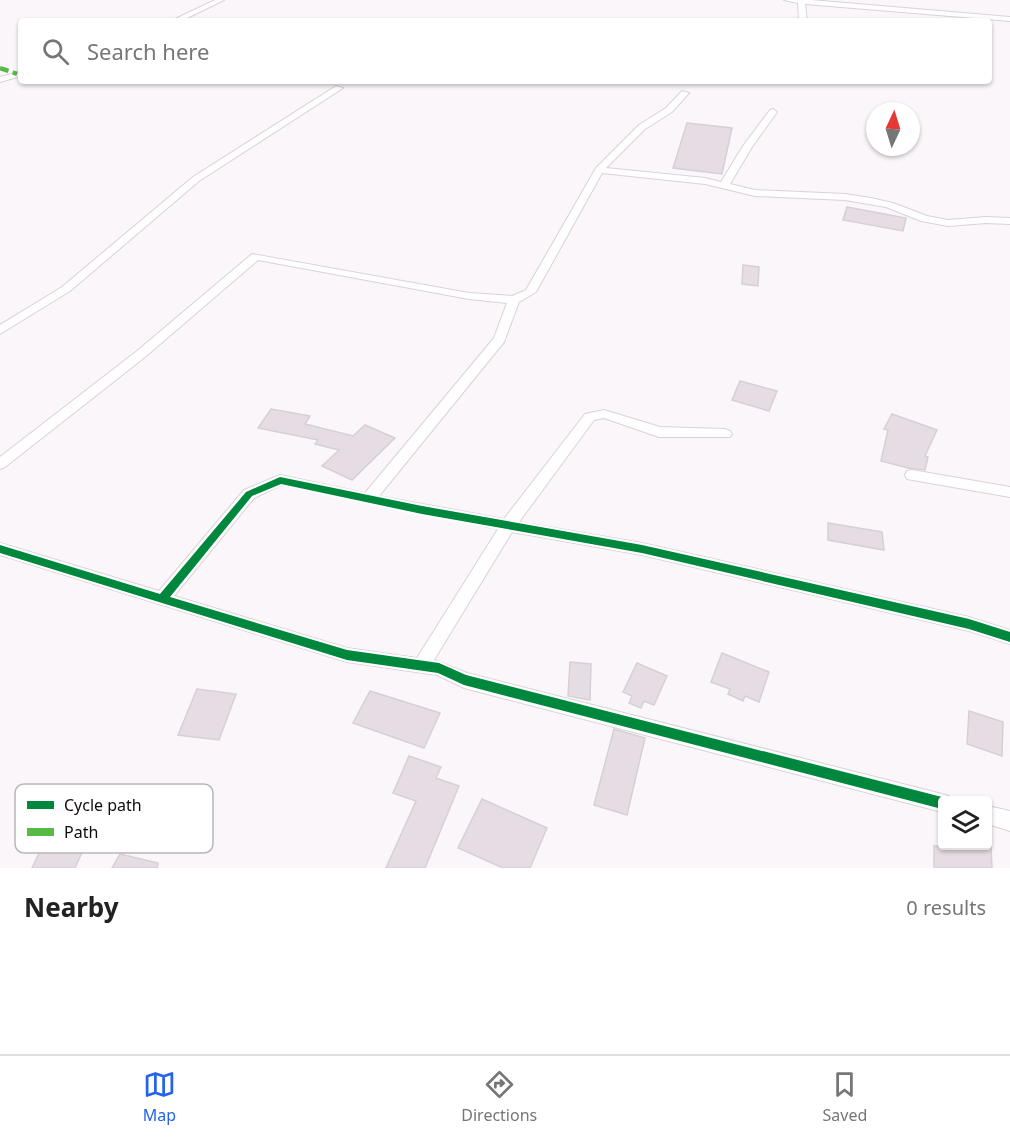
<!DOCTYPE html>
<style>
:root{--surface:#fff;--page:#f6f6f6;--text:#222;--muted:#767676;--line:#e0e0e0;--accent:#2563eb}
body{margin:0;font-family:"Noto Sans",sans-serif;background:var(--page);color:var(--text)}
.controls{position:absolute;right:18px;bottom:18px;display:grid;overflow:hidden;border-radius:6px;box-shadow:0 2px 4px #0004}
.controls button{width:54px;height:54px;display:grid;place-items:center;padding:0;border:0;border-bottom:2px solid var(--line);background:var(--surface);color:var(--text);font:30px sans-serif}
.compass{position:absolute;left:866px;top:102px;width:54px;height:54px;border-radius:50%;background:var(--surface);box-shadow:0 2px 4px #0004;rotate:4deg}
.list{margin:0;padding:0;list-style:none}
h2{display:flex;justify-content:space-between;align-items:center;height:78px;margin:0;padding:0 24px;font-size:26px}
h2 small{font-size:20px;font-weight:400;color:var(--muted)}
.icon{flex:none;width:33px;height:33px;fill:none;stroke:currentColor;stroke-width:2;stroke-linecap:round;stroke-linejoin:round}
.map{position:relative;flex:none;width:1010px;height:868px;overflow:hidden}
.search{position:absolute;background:var(--surface);box-shadow:0 2px 4px #0004;left:18px;right:18px;top:18px;height:66px;display:flex;align-items:center;gap:15px;box-sizing:border-box;padding:0 21px;border-radius:6px;color:var(--muted);font-size:22px}
.sheet{height:186px;background:var(--surface)}
nav{display:flex;justify-content:space-around;align-items:center;box-sizing:border-box;height:84px;border-top:2px solid var(--line);background:var(--surface);font-size:16px;color:var(--muted)}
nav a{display:grid;justify-items:center;gap:3px}
nav .on{color:var(--accent)}
.map>svg:first-child{display:block}
</style>
<div class="map">
<svg width="1010" height="868" viewBox="0 0 1010 868">
<rect width="100%" height="100%" fill="#fbf6fa"/>
<path fill="#e6dde4" stroke="#d6d0d5" stroke-width="1.5" d="M687 123 732 128 722 174 673 168Z
M847 207 906 218 903 231 843 220Z
M743 265 759 267 758 286 742 284Z
M740 381 777 391 769 411 732 400Z
M271 409 310 416 305 424 353 436 365 425 395 438 352 480 322 466 339 450 315 444 318 440 258 428Z
M892 414 937 430 925 456 928 457 925 470 908 468 881 461 888 430 884 429Z
M828 523 882 532 884 550 828 540Z
M722 653 769 672 759 702 745 696 743 701 728 694 730 689 711 682Z
M570 662 591 664 590 700 568 696Z
M637 663 667 676 654 705 644 701 641 708 629 703 632 696 623 692Z
M197 689 236 694 219 740 178 735Z
M370 691 440 713 424 748 353 723Z
M969 711 1003 722 1002 756 967 744Z
M614 729 645 738 627 815 594 805Z
M409 756 441 767 436 778 459 786 425 868H386L416 801 393 793Z
M482 799 547 828 530 868H503L458 848Z
M75 800 91 806 72 835 89 837 75 868H32L49 832 54 833Z
M934 846H991L992 868H934Z
M120 854 158 863 157 868H112Z"/>
<g fill="none" stroke-linecap="round" stroke-linejoin="round">
<defs>
<path id="street" d="M215 0H224L181 21H171Z
M784 0H811L1010 17V21L805 4 807 21H799L798 3Z
M21 71V76L0 82V77Z
M336 86 343 88 199 181 70 291 0 334V325L62 287 193 177Z
M682 91 689 93 672 112 645 129 606 168 705 178 721 182 743 146 770 110 773 109 777 112 752 147 730 184 755 190 845 194 871 198 893 203 927 216 948 220 986 217 1010 218V224L986 223 948 226 921 221 886 207 845 200 755 196 705 184 602 173 536 292 519 302 504 342 379 496 504 519 585 414 604 410 660 427 725 429 730 431 732 434 730 437H659L604 418 594 420 519 522 642 543 969 617 1010 630V644L969 631 642 555 512 532 434 660 467 673 942 794 949 796 951 800H942V812L464 688 437 675 347 662 0 555V543L159 591 244 490 280 475 365 493 494 338 507 303 469 299 258 260 145 357 5 467 0 469V457L137 351 252 254 469 293 512 296 526 290 596 168 639 125 666 108ZM281 485 498 529 417 658 347 648 174 596 254 498Z
M912 470 1010 487V497L907 479 905 475 907 471Z
M988 806 1010 811V831L988 824Z"/>
</defs>
<use href="#street" stroke="#d9d3d7" stroke-width="2"/>
<use href="#street" fill="#fefefe" fill-rule="evenodd"/>
<path stroke="#58b947" stroke-width="4.5" stroke-dasharray="9 4.5" stroke-linecap="butt" d="M0 68 17 74"/>
<defs>
<path id="cycleway" d="M280 477 422 506 642 545 969 619 1010 632V642L969 629 642 553 422 514 281 484 252 496 170 597 347 650 439 663 466 675 942 797 947 800H942V809L464 685 438 673 347 660 0 553V545L160 594 246 492Z"/>
</defs>
<use href="#cycleway" stroke="#fff" stroke-width="4"/>
<use href="#cycleway" fill="#00873e" fill-rule="evenodd"/>
</g>
<rect x="15" y="784" width="198" height="69" rx="9" fill="#fff" stroke="#b8b6b7" stroke-width="1.5"/>
<rect x="27" y="801" width="27" height="8" fill="#00873e"/>
<rect x="27" y="828" width="27" height="8" fill="#58b947"/>
<g font-size="16" fill="#110a0f">
<text x="64" y="811">Cycle path</text>
<text x="64" y="838">Path</text>
</g>
</svg>
<div class="controls">
<button><svg class="icon" aria-label="layers" viewBox="0 0 24 24"><path d="M12 4l9 5-9 5-9-5zM3 14l9 5 9-5"/></svg></button>
</div>
<svg class="compass" viewBox="-18 -18 36 36"><path d="M0-13l5 13h-10z" fill="#e53935"/><path d="M0 13l5-13h-10z" fill="#767676"/></svg>
<div class="search"><svg class="icon" aria-label="search" viewBox="0 0 24 24"><circle cx="10" cy="10" r="6"/><path d="M15 15l6 6"/></svg>Search here</div>
</div>
<section class="sheet">
<h2>Nearby<small>0 results</small></h2>
<ul class="list">
</ul>
</section>
<nav>
<a class="on"><svg class="icon" aria-label="map" viewBox="0 0 24 24"><path d="M3 6l6-2 6 2 6-2v14l-6 2-6-2-6 2zM9 4v14M15 6v14"/></svg>Map</a>
<a><svg class="icon" aria-label="directions" viewBox="0 0 24 24"><path d="M12 3l9 9-9 9-9-9zM9 14v-3h6M13 9l2 2-2 2"/></svg>Directions</a>
<a><svg class="icon" aria-label="saved" viewBox="0 0 24 24"><path d="M7 4h10v16l-5-4-5 4z"/></svg>Saved</a>
</nav>
